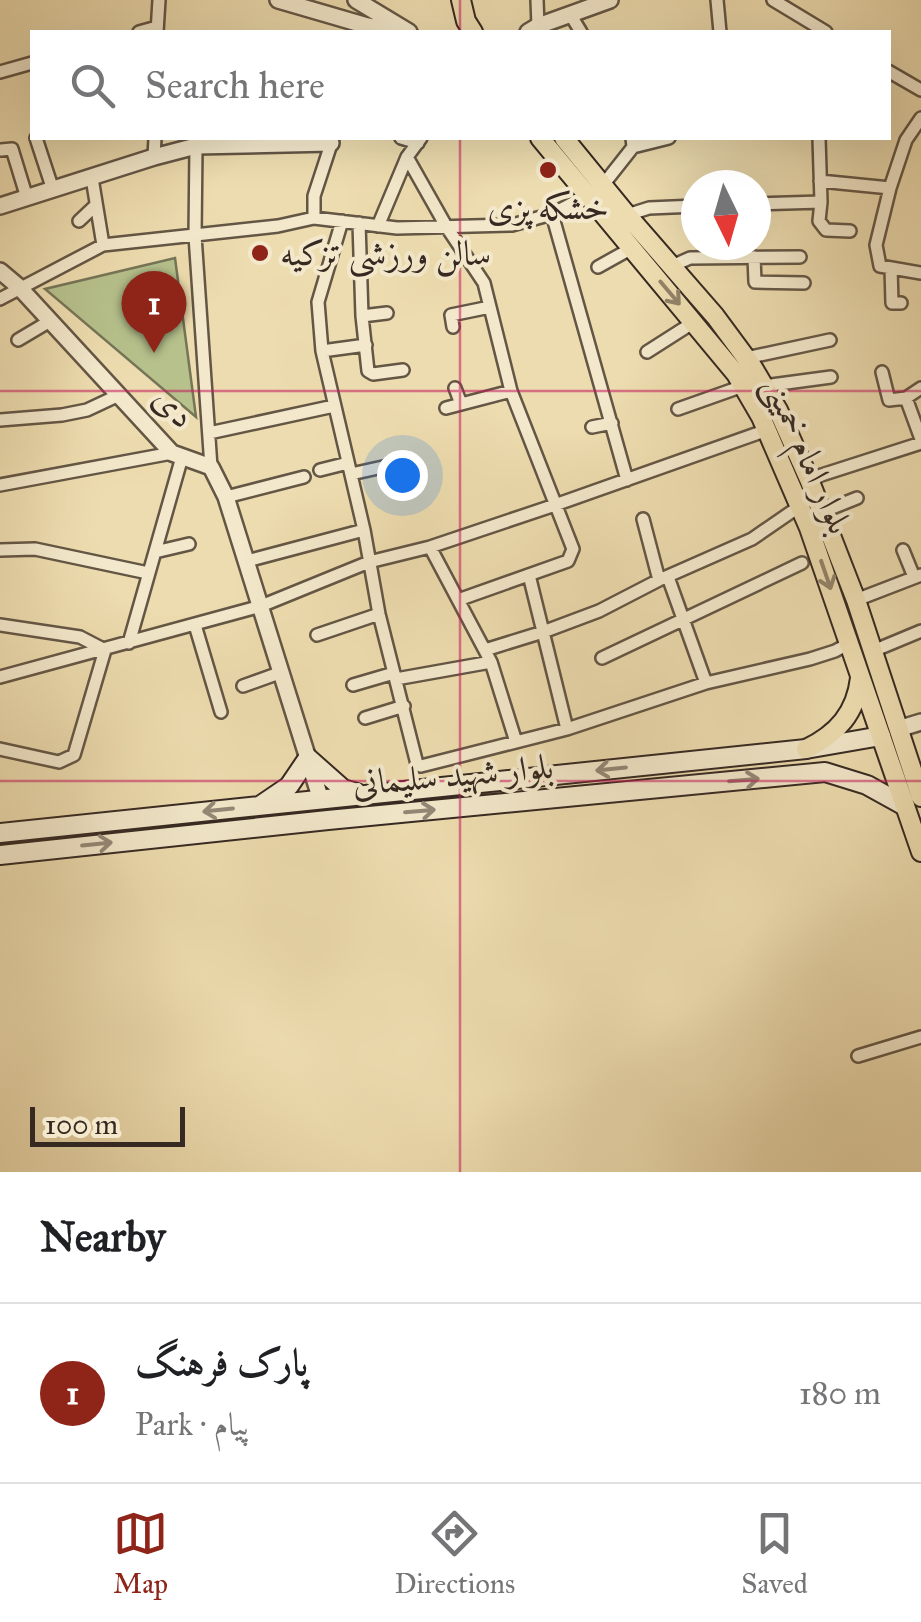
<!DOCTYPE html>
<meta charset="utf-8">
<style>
:root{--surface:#fff;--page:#f2f2f2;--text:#202124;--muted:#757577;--line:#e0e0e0;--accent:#8f2418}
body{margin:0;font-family:"IM FELL Great Primer",Amiri,serif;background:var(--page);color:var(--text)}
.compass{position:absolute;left:681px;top:170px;width:90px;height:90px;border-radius:50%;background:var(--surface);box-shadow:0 10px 40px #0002;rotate:175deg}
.scale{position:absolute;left:30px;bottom:25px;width:155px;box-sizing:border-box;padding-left:10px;border:5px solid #362922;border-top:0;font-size:28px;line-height:35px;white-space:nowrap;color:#362922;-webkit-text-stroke:8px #f3e8cb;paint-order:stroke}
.you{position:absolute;left:402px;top:475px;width:35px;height:35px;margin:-25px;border:8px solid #fff;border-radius:50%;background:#1a73e8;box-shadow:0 0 0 15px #1a73e833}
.badge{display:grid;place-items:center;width:65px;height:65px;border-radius:50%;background:var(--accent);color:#fff;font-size:32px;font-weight:700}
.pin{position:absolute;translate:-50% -82px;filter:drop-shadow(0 2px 5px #0008)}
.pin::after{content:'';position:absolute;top:52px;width:35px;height:30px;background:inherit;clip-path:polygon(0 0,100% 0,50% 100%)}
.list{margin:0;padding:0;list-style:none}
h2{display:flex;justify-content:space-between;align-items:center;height:130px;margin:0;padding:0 40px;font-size:42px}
h2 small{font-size:32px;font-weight:400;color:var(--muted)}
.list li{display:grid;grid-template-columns:65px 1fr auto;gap:30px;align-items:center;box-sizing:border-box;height:180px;padding:0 40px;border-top:2px solid var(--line)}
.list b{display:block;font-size:38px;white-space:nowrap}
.list p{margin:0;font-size:32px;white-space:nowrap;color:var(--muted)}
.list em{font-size:32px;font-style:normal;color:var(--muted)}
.icon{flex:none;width:55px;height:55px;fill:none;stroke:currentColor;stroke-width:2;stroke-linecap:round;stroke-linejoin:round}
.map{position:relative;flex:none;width:921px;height:1172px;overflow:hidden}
.search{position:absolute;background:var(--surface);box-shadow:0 10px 40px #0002;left:30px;right:30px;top:30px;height:110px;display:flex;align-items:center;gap:25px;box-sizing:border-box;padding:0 35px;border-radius:0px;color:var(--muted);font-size:38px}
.sheet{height:310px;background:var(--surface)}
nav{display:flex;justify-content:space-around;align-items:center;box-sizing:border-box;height:140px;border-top:2px solid var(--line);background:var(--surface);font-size:28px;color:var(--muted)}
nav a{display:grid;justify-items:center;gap:5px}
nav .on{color:var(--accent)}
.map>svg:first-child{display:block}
</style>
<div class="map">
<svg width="921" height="1172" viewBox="0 0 921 1172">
<rect width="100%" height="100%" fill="#eddcaf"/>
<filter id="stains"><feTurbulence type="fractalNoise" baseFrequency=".002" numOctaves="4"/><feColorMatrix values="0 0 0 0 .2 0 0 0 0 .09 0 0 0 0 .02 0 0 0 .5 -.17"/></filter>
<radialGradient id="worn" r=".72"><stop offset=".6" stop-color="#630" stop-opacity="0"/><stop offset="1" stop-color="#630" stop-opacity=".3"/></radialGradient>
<path fill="#b6c18c" stroke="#767557" stroke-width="2.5" d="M175 258 196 417 45 289Z"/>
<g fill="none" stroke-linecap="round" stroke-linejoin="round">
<defs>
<path id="minor" d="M537 0 538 26
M717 0 720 32
M773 0 826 32
M570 14 581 32
M139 32 157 27
M157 32 159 0
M888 71 921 90
M0 72 32 63
M921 118 906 140 890 188 876 245 880 266 921 273
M36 138 53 190
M401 138 418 143
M819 138 821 202 819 221 826 230 850 231
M196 146 195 236 211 467
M633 147 669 138
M1 150 12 149 27 198
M154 157 155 138
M407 157 446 226 484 283 511 391 573 549 568 561 458 600
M92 178 103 245
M820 181 890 188
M603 185 633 147 632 138
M756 204 821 202
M552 214 627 480
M627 215 649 208 696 206
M314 218V196L333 138
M79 221 96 205
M342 221 318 302 322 351 364 530 379 614 417 764 421 766 567 729 706 683 810 659 835 651 850 643
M359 223 362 316 368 371 373 374 403 370
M378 226 407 157 421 138
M754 257 755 282 804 283
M672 266 690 258 800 257
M598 267 632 248
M891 268 892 303H901
M0 299 103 245 278 226 314 218 397 228 512 225 552 214 588 195
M362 316 387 313
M453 327 451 315 490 307
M18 340 50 321
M322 351 366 345
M647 352 694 322
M746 358 830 340
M882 372 889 400 906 398 921 388
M764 386 831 377
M455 388 461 404
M906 398 921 439
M446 408 511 391
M678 409 743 386
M0 420 62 415 87 410 119 395
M592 427 612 423
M209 433 334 406
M320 470 348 463
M351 474 410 461
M809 479 921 443
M0 485 172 453
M226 497 304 477
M822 512 857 498
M643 519 659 580
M430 547 491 662 516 742
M0 550 35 549 148 573
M903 550 914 577
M155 552 189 544
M247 561 364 530
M529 575 567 729
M668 577 706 683
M856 600 921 575
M0 625 80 637 105 650
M195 625 221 712
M317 635 379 614
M129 643 182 457
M485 650 543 632 599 611 659 580 752 539 800 506
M873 651 921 631
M602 658 802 563
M0 677 261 606 369 562 430 547 555 505 767 430
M396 679 491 662
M353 685 394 673
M243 686 282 672
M365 718 404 706
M0 749 59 762 74 755 105 650
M858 1056 921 1037"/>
<path id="tertiary" d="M278 0 364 25 398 32
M356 0 409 32
M528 32 538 26 610 0
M0 206 154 157 196 146 331 143
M0 271 19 287 172 453 211 467 226 497 321 800
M898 729 921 722"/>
<path id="secondary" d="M261 805 289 786 308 758 343 789 357 793
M0 833 806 749 881 736
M0 855 328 820 825 772 867 785 905 806"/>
<path id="primary" d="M461 0 466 21 473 32
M540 138 736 374 761 417 809 528 921 852
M564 138 627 215 715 316 752 366 778 410 809 479 856 600 921 797
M806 749C837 734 856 713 860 678"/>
</defs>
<use href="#minor" stroke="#645645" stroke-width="16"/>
<use href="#tertiary" stroke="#645645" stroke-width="20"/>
<use href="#secondary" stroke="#362922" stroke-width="22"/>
<use href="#primary" stroke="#362922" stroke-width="22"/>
<use href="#minor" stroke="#f3e8cb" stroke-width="11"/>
<use href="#tertiary" stroke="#f3e8cb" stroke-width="15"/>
<use href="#secondary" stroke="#f3e8cb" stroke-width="18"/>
<use href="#primary" stroke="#eddcaf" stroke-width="18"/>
</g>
<defs><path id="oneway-shaft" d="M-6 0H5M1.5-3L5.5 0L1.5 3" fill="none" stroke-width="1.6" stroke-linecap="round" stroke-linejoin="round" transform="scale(2.5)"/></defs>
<g stroke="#928268">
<use href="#oneway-shaft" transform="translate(670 293) rotate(50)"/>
<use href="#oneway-shaft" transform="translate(826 575) rotate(71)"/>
</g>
<g stroke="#948876">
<use href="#oneway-shaft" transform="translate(611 769) rotate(174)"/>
<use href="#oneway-shaft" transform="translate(744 780) rotate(-5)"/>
<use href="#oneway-shaft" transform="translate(218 810) rotate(174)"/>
<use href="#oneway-shaft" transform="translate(420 811) rotate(-5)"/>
<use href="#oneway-shaft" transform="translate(97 844) rotate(-6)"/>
</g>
<path fill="none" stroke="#c2185b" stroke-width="2.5" stroke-opacity="0.55" d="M460 0V32M460 138V1172M0 391H921M0 781H921"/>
<g fill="#8f2418" stroke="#f3e8cb" stroke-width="4">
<circle cx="548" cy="170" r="10"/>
<circle cx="260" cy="253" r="10"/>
</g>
<g text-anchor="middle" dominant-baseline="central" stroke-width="8" stroke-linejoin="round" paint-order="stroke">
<g font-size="35" fill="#362922" stroke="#f3e8cb">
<text x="548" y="207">خشکه پزی</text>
<text x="280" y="253" text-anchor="start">سالن ورزشی تزکیه</text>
</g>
<g font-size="35" fill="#362922" stroke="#f3e8cb">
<text transform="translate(174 407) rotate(45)">دی</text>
<text transform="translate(808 455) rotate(66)">بلوار امام خمینی</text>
<text transform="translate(453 775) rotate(-5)">بلوار شهید سلیمانی</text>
</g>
</g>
<rect width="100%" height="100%" filter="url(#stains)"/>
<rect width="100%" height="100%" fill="url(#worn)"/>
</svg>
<svg class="compass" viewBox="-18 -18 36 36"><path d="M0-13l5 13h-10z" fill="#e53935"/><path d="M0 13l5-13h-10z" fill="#757577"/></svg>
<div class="scale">100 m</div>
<div class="you"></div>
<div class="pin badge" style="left:154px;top:353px">1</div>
<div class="search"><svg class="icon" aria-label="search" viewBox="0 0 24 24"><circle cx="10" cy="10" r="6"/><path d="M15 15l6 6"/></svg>Search here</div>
</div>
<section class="sheet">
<h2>Nearby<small></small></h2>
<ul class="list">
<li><span class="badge">1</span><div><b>پارک فرهنگ</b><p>Park · پیام</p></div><em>180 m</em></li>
</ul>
</section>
<nav>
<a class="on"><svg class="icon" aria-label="map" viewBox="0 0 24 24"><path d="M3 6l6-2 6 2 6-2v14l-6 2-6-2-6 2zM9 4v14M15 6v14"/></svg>Map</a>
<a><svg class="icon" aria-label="directions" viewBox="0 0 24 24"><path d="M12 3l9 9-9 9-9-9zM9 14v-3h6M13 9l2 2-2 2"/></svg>Directions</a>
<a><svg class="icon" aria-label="saved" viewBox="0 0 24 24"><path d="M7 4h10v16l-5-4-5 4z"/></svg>Saved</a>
</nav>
